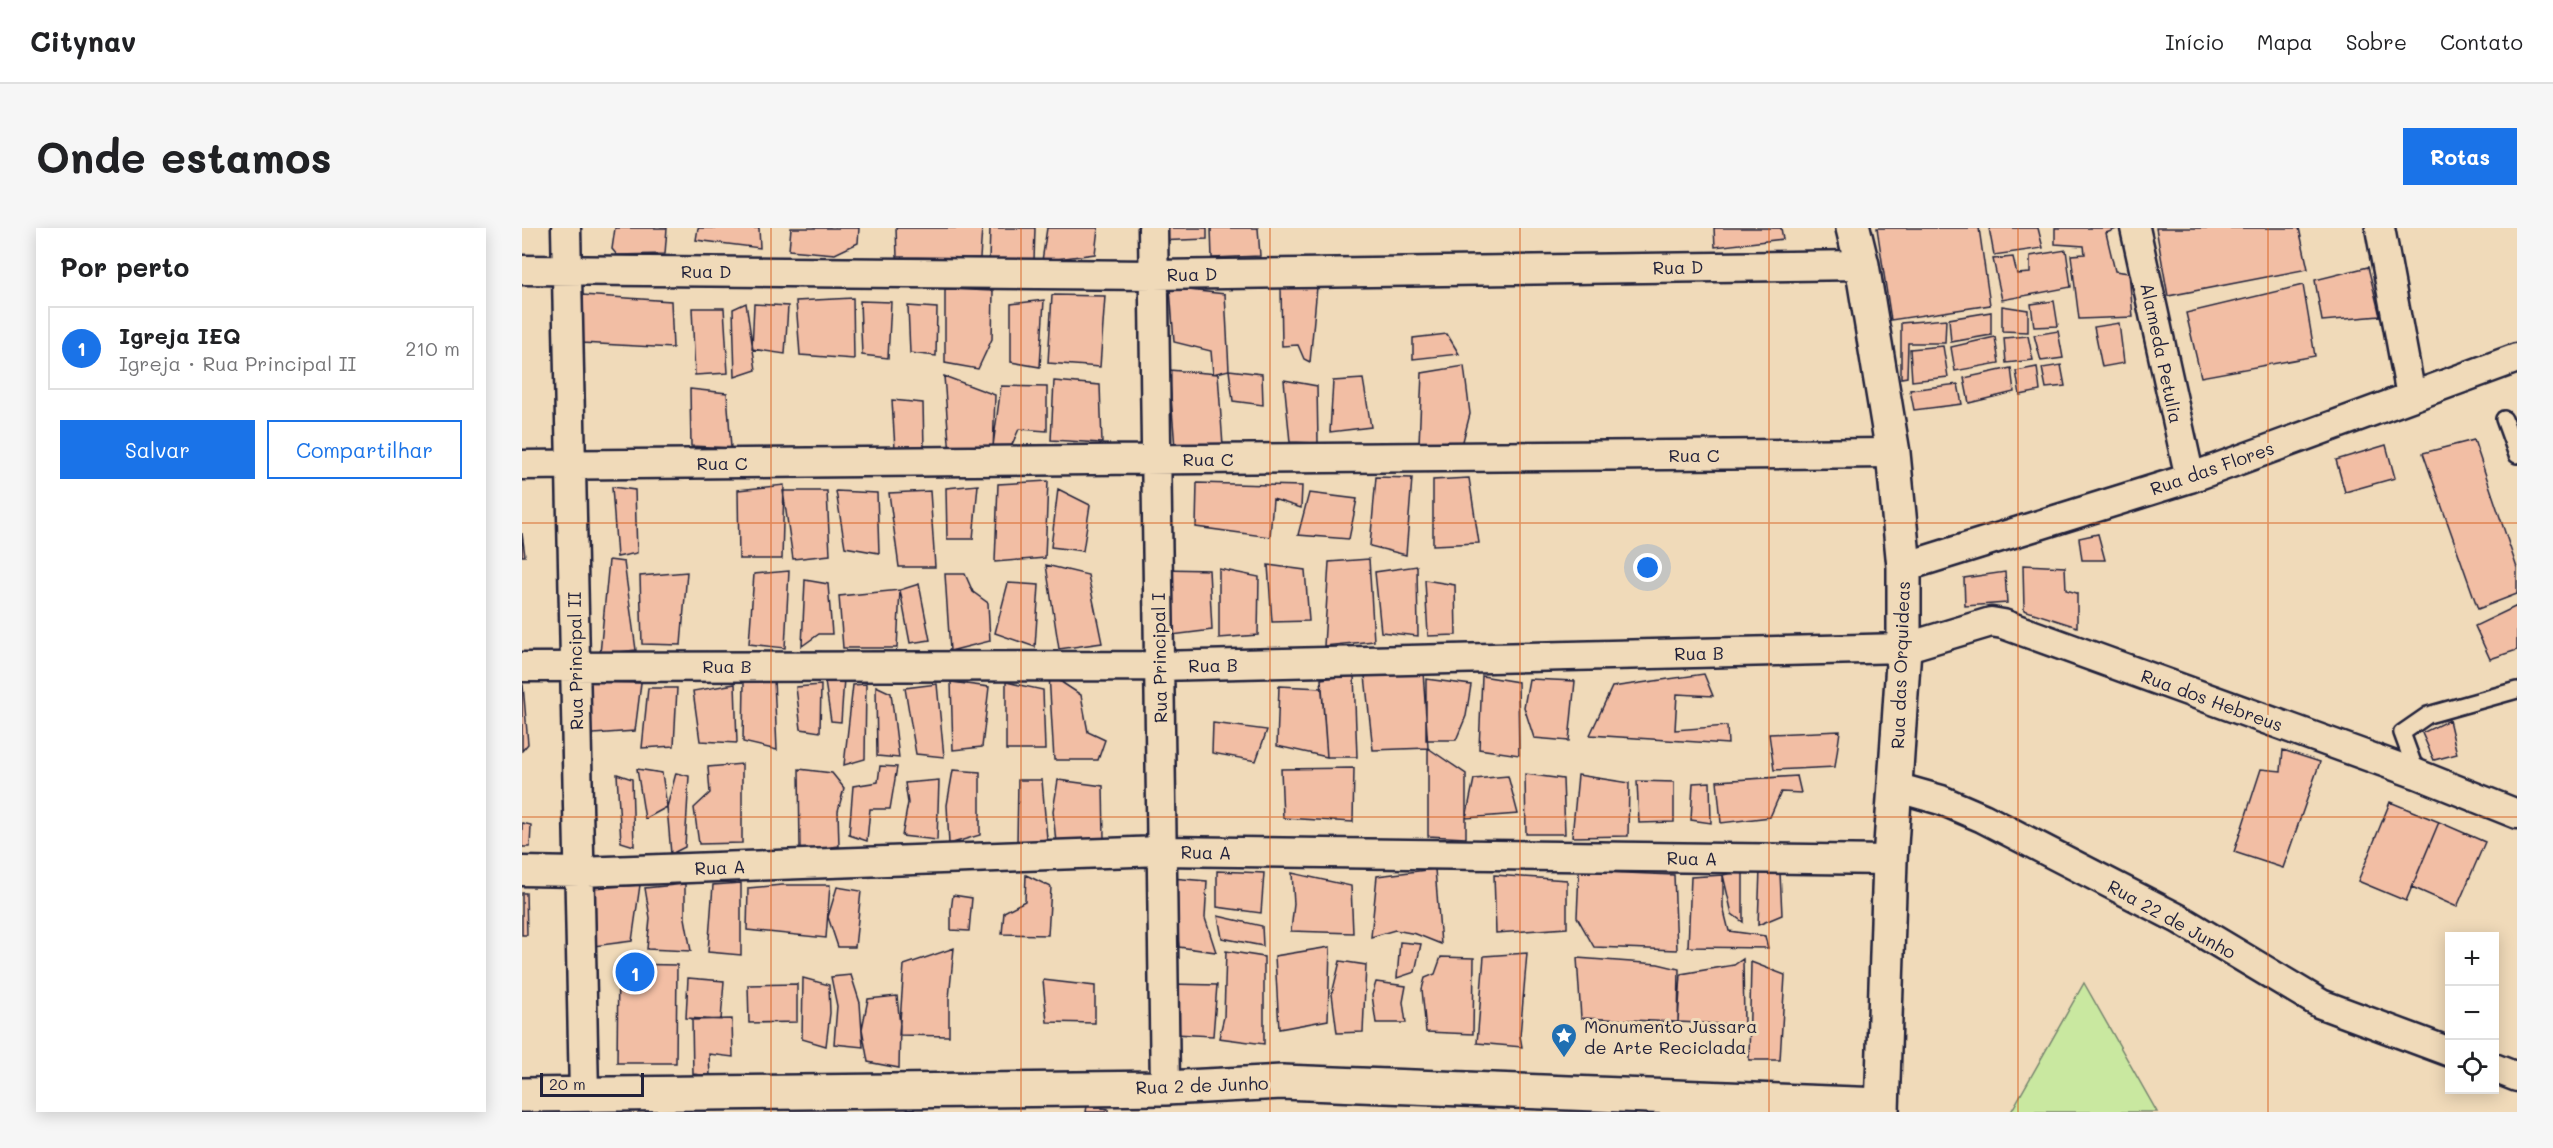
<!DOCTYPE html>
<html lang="pt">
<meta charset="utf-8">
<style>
:root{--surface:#fff;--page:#f6f6f6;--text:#202124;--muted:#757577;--line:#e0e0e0;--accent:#1a73e8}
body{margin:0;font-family:Mali,sans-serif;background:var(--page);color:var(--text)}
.controls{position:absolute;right:18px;bottom:18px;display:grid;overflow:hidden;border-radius:0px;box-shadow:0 3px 15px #0003}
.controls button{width:54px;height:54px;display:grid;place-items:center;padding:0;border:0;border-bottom:2px solid var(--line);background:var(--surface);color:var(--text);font:30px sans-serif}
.scale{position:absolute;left:18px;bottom:15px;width:104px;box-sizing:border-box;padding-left:6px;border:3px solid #22223b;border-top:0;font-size:16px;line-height:21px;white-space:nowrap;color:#22223b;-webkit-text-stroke:4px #f0dab9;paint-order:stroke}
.you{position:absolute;left:1126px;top:340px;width:21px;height:21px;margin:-15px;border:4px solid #fff;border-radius:50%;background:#1a73e8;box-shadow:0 0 0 9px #1a73e833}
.badge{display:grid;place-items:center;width:39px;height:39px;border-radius:50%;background:var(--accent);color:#fff;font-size:20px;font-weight:700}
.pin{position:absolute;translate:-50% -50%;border:3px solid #fff;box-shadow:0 2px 6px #0006}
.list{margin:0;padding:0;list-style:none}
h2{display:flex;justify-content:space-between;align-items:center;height:78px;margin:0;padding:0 24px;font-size:26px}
h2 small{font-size:20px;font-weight:400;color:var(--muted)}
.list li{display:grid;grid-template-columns:39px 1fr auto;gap:18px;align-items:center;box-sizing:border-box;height:84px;margin:0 12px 12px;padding:0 12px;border:2px solid var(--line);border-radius:0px}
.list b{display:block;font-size:22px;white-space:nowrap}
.list p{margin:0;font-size:20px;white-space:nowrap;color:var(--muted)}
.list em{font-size:20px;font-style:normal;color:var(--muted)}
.actions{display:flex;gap:12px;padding:18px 24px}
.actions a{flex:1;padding:14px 0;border:2px solid var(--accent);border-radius:0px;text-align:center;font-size:21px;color:var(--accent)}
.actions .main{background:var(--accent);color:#fff}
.icon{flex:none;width:33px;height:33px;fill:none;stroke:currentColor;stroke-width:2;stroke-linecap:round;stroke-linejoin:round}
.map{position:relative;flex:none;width:1995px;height:884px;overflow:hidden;border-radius:0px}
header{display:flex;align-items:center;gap:36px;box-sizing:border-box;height:84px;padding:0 30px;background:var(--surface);border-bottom:2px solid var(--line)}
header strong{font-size:28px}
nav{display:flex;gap:33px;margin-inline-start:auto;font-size:21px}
.intro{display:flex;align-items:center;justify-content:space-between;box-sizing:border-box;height:144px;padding:0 36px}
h1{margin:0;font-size:42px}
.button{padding:15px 27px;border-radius:0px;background:var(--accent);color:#fff;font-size:21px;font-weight:700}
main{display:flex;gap:36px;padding:0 36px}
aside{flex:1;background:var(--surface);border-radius:0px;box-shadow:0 3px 15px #0003}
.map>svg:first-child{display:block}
</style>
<header>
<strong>Citynav</strong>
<nav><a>Início</a><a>Mapa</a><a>Sobre</a><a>Contato</a></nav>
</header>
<div class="intro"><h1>Onde estamos</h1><a class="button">Rotas</a></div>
<main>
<aside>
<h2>Por perto<small></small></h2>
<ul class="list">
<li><span class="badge">1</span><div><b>Igreja IEQ</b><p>Igreja · Rua Principal II</p></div><em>210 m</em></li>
</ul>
<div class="actions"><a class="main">Salvar</a><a>Compartilhar</a></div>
</aside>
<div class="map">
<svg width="1995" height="884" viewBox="0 0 1995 884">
<rect width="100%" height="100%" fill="#f0dab9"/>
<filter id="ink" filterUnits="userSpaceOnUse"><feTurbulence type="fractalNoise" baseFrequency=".0167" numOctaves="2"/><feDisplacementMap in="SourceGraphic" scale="12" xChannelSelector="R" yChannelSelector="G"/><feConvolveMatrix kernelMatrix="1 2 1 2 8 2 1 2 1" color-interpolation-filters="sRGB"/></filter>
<g filter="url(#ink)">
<path fill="#c9e8a0" stroke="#76856e" stroke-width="1.5" d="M1562 755 1635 884H1489Z"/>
<path fill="#f2bea4" stroke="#22223b" stroke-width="1.5" d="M93 0H145L143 26 95 27 90 21Z
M176 0H237L238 20 174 12Z
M269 0H337L336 15 313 26 267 22Z
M374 0H460L458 30 375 29Z
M468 0H513L512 33 467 32Z
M525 0H576L573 26 520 33Z
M634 0H685V11L634 13Z
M689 0H736L738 28 690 30Z
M1192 0H1259L1261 11 1193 19Z
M1355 0H1457L1468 77 1369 92Z
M1467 0H1516L1521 20 1472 27Z
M1533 0H1597L1584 5 1593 43 1607 45 1611 89 1557 91 1549 27 1563 26 1562 18 1533 16Z
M1634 0H1777L1786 41 1646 68Z
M1544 22 1549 59 1480 72 1471 31 1491 29 1495 46 1508 45V28Z
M1846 39 1858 88 1800 93 1793 52Z
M1781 57 1793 128 1679 149 1664 85Z
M759 58 795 59 788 134 782 131 776 117 760 118Z
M648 60 703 66 707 142 691 146 689 123 652 114Z
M423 61 471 63 470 111 456 141 423 135Z
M60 67 149 73 151 120 59 115Z
M530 67 583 68 578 139 526 135Z
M331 70 332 131 278 127 274 73Z
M522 72 518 139 489 134V76Z
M338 73 369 74 366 130 340 127Z
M1532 73 1536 98 1512 99 1509 76Z
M224 75 234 142 213 149 211 81Z
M232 76 266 78 263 126 230 121Z
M386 78 415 80 414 128 388 125Z
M1480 78 1506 82V104L1480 103Z
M170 80H202L206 145 173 147Z
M1469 84V107L1429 114 1427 91Z
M1424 91 1423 115H1386L1385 149 1379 150V95Z
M1597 95 1602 135 1580 139 1572 99Z
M1536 103 1541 130 1519 133 1512 107Z
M925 106 937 126 891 131V110Z
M1506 108 1511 132 1484 135 1482 110Z
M1473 109 1477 135 1433 143 1429 119Z
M1421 118 1426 149 1390 153 1388 121Z
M1539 137 1543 158 1524 160 1520 140Z
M942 138 948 186 939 221 897 216 900 145Z
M1515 139 1518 163 1498 167 1494 143Z
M1489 140 1492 164 1447 175 1442 150Z
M647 142 696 146 701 218 653 220Z
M707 142 740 146 741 177 711 173Z
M422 148 473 167 471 223 428 227Z
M841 151 849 199 808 204 811 153Z
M762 152 795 158 796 215 768 214Z
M532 153 578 157 580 215 529 212Z
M1436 156 1440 176 1392 182 1388 162Z
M479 158 525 159V203L497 201 488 221 471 218Z
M168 161 205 165 209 220 169 218Z
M370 172 401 175 402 221H373Z
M1952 212 1995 340V366L1956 381 1901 225Z
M1864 217 1873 250 1823 264 1814 232Z
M854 249 890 250 884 327 848 318Z
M947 250 957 315 911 317V252Z
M526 253 523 330 473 334 476 256Z
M675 255 780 258 779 280 751 271 748 309 674 299Z
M262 257 260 331H217L216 262Z
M456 257 451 311H425L424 260Z
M90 259 113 262 115 325 95 329Z
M536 261 568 277 561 323 529 319Z
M261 263H305L308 327 271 331Z
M314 263 355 265 357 325 323 319Z
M408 263 413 339H377L367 265Z
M787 265 835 271 827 311 776 307Z
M0 305 3 328H0Z
M1576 306 1583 332H1560L1557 310Z
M847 331 852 413 802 418 807 334Z
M87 332 102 334 114 422 78 426Z
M524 337 566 347 580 415 537 421Z
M746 337 783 342 787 393 750 394Z
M1501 337 1543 339 1544 362 1555 365V399L1502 382Z
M895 338 896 408 859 404 853 344Z
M642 341 687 342 690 402 642 408Z
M697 341 737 349 736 407 697 410Z
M267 343 263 420 227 416 232 346Z
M165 344 159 417 120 416 118 348Z
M1483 344 1485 375 1443 378 1442 350Z
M423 346H443L451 364 466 375 468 413 428 423Z
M283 352 306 356 310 406H297L280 418Z
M903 352 933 357 934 407 906 408Z
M486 355 517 357 513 419 473 405Z
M397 356 408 412 388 415 378 362Z
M378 362 375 420H321L317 368Z
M1995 378V422L1968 431 1953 398Z
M901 443 906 520 851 522 843 448Z
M527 446 559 467 566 504 583 512 576 532H532Z
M1182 446 1191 468 1155 466 1153 502 1205 498 1206 516 1068 507 1090 459Z
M302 447 322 450 319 494 309 493Z
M832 447 835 529H805L799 451Z
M960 448 996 454 997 527 957 521Z
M252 451 255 522 221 514 222 454Z
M904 451 949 457 944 488 934 512H904Z
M1007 451 1053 453 1047 513 1012 510 1002 479Z
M54 454 119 455 113 503 57 507Z
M429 454 467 459 460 519 431 522Z
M484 454 521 462 523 522H484Z
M213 456 215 515 178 513 171 463Z
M344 456 343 531 322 537 331 457Z
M415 456 422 529 394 526 383 460Z
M1 457 6 516 0 523V457Z
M299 457 298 504 279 501 274 459Z
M354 458 369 465 377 530 355 528Z
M757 458 800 460 805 529 755 518Z
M126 460H155L152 518 120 520Z
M1927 492 1935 526 1912 532 1900 505Z
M691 495 745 502 734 533 690 525Z
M1318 503 1313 539 1252 542 1247 506Z
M906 520 944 546V610L906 608Z
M1761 522 1798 534 1761 640 1712 624 1739 541 1759 543Z
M220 536V615L177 616 172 580 188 565 186 539Z
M358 538 375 539 368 581H348L345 613 327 607 331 558 356 554Z
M832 540 831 594 761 590 759 541Z
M115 541 140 545 145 579 123 591Z
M277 541 310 545 322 560 316 583 317 618 273 624 278 621Z
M431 542 458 544V607L427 616 425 577Z
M154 545 167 548 163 619 149 626 145 579Z
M95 546 110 551 112 618 99 614Z
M1003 546 1041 551 1043 606H1004Z
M1056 547 1107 555 1106 608 1050 609Z
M986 548 996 586 944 590 952 551Z
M1275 548 1279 565 1259 564 1248 589 1199 595 1195 553Z
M417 552 415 612 380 608 386 575 383 555Z
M496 552H520L525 611 495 617Z
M536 552 581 558 582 610 534 615 531 583Z
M1115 553 1152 554V594L1117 595Z
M1188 554 1189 595 1169 592 1171 555Z
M1868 574 1917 594 1884 673 1836 653Z
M1917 594 1963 614 1935 679 1890 659Z
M0 595 9 597 8 619H0Z
M913 641 919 716 894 706 873 702 849 709 855 648Z
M1238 641 1258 645 1260 687 1236 697Z
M695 643 742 645 739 685 695 679Z
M1057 643 1152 647 1155 722 1072 719 1055 689Z
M1221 643V694L1210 686 1201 647Z
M770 645 829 658 831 705 769 703 772 676Z
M504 647 529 659 526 707 480 706 482 684 503 673Z
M972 647 1045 652V700L974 705Z
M1201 647V679L1207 703 1243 708 1246 720 1166 719 1169 649Z
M649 650 685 653 683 690 694 724 657 719Z
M219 655V727L186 724 191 657Z
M163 656V690L169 723 125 721 128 690 123 660Z
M118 657 110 713 64 719 69 660Z
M260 657H308L304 710 225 702 226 660Z
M315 659 339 663 333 719H316L306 689Z
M0 665H4L5 707H0Z
M431 667 450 670 447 703 429 702V683Z
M696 688 740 698 741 718 700 710Z
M878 714 899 716 893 744 875 750Z
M808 719 806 792 757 801 753 728Z
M432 720 427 770V808L377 807 382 737Z
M704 723 742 729V816L697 810 702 789Z
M1005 725 998 808 1000 819 955 815 962 728Z
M919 729 952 730 951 806 904 804 900 761 903 750 913 746Z
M1055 730 1136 736 1157 741 1156 794 1059 790Z
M1221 731 1222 797 1156 794 1159 746 1212 737Z
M818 733 844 737 841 804 815 805 810 766Z
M1229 734 1263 747 1258 832H1227Z
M96 736 155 737 154 835H95Z
M329 747 338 775 341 819 312 816 315 778 309 749Z
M166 750 202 753 199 792 164 790Z
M281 750 307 757 308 785 304 818 280 811Z
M521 752 573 758V795L525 794Z
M854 754 884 758 881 774 884 795H854L850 767Z
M275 756V794L227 795 226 757Z
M648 756 695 757 691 808 652 806Z
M375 768 378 797 377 840 346 834 340 801 346 771Z
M210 791 211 829 187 826 188 848 171 846 170 792Z
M565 878 586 881V884H564Z"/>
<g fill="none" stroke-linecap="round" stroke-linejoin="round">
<defs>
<path id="service" d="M1982 191 1995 227
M1895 546 1880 505 1906 487 1995 462"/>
<path id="minor" d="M44 0 62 866
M631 0 643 860
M1613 0 1668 250
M1858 0 1889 168
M0 42 632 47 1340 37
M0 237 1371 225
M1382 339 1668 250 1995 130
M0 439 637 438 1382 420 1469 394 1481 396 1895 546 1995 586
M1373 559 1419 572 1461 590 1657 691 1799 776 1928 824
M0 643 58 644 639 623 1368 632
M1972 840 1995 849"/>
<path id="tertiary" d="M1331 0 1340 37 1371 225 1382 339V420L1368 632 1360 884
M0 867 643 860 760 854 1360 877"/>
</defs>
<use href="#service" stroke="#22223b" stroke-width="20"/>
<use href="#minor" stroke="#22223b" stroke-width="33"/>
<use href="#tertiary" stroke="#22223b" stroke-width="38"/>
<use href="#service" stroke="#f0dab9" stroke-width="15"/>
<use href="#minor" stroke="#f0dab9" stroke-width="28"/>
<use href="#tertiary" stroke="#f0dab9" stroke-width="33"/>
</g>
</g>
<path fill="none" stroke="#d45411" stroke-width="1.5" stroke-opacity="0.55" d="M249 0V884M499 0V884M748 0V884M998 0V884M1247 0V884M1496 0V884M1746 0V884M0 295H1995M0 589H1995"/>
<defs>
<symbol id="sight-pin" viewBox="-11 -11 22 30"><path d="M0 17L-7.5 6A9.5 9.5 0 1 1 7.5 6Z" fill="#1f6fb2" stroke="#f0dab9"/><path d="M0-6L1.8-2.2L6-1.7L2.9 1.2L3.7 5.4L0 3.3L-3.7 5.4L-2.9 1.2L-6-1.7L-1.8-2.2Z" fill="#fff"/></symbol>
</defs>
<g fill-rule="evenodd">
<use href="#sight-pin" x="1027" y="793" width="30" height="40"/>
</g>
<g text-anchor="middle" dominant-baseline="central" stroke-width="6" stroke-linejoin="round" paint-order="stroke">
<g font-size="18" fill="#22223b" stroke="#f0dab9">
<text transform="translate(1156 39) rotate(-1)">Rua D</text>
<text x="184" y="43">Rua D</text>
<text transform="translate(670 46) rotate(-1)">Rua D</text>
<text transform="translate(1640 125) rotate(78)">Alameda Petulia</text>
<text x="1172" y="227">Rua C</text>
<text x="686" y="231">Rua C</text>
<text x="200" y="235">Rua C</text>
<text transform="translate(1690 240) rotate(-19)">Rua das Flores</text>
<text transform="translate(1177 425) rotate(-1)">Rua B</text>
<text transform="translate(637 430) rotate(-91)">Rua Principal I</text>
<text transform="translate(53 433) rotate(-91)">Rua Principal II</text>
<text transform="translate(691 437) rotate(-1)">Rua B</text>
<text transform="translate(1378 437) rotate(-88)">Rua das Orquideas</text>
<text x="205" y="438">Rua B</text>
<text transform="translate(1690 472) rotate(20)">Rua dos Hebreus</text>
<text transform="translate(684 624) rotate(1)">Rua A</text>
<text transform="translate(1170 630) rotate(1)">Rua A</text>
<text transform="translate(198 639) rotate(-2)">Rua A</text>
<text transform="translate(1650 691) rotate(29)">Rua 22 de Junho</text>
<text transform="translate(680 857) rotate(-2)">Rua 2 de Junho</text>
</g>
<g font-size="18" fill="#22223b" stroke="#f0dab9" text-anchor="start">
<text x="1062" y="798">Monumento Jussara<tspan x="1062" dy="21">de Arte Reciclada</tspan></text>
</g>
</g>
</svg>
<div class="controls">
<button>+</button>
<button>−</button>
<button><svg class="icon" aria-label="locate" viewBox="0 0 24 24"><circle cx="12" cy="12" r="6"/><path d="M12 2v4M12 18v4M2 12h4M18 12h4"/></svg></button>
</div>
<div class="scale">20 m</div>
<div class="you"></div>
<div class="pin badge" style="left:113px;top:744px">1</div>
</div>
</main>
